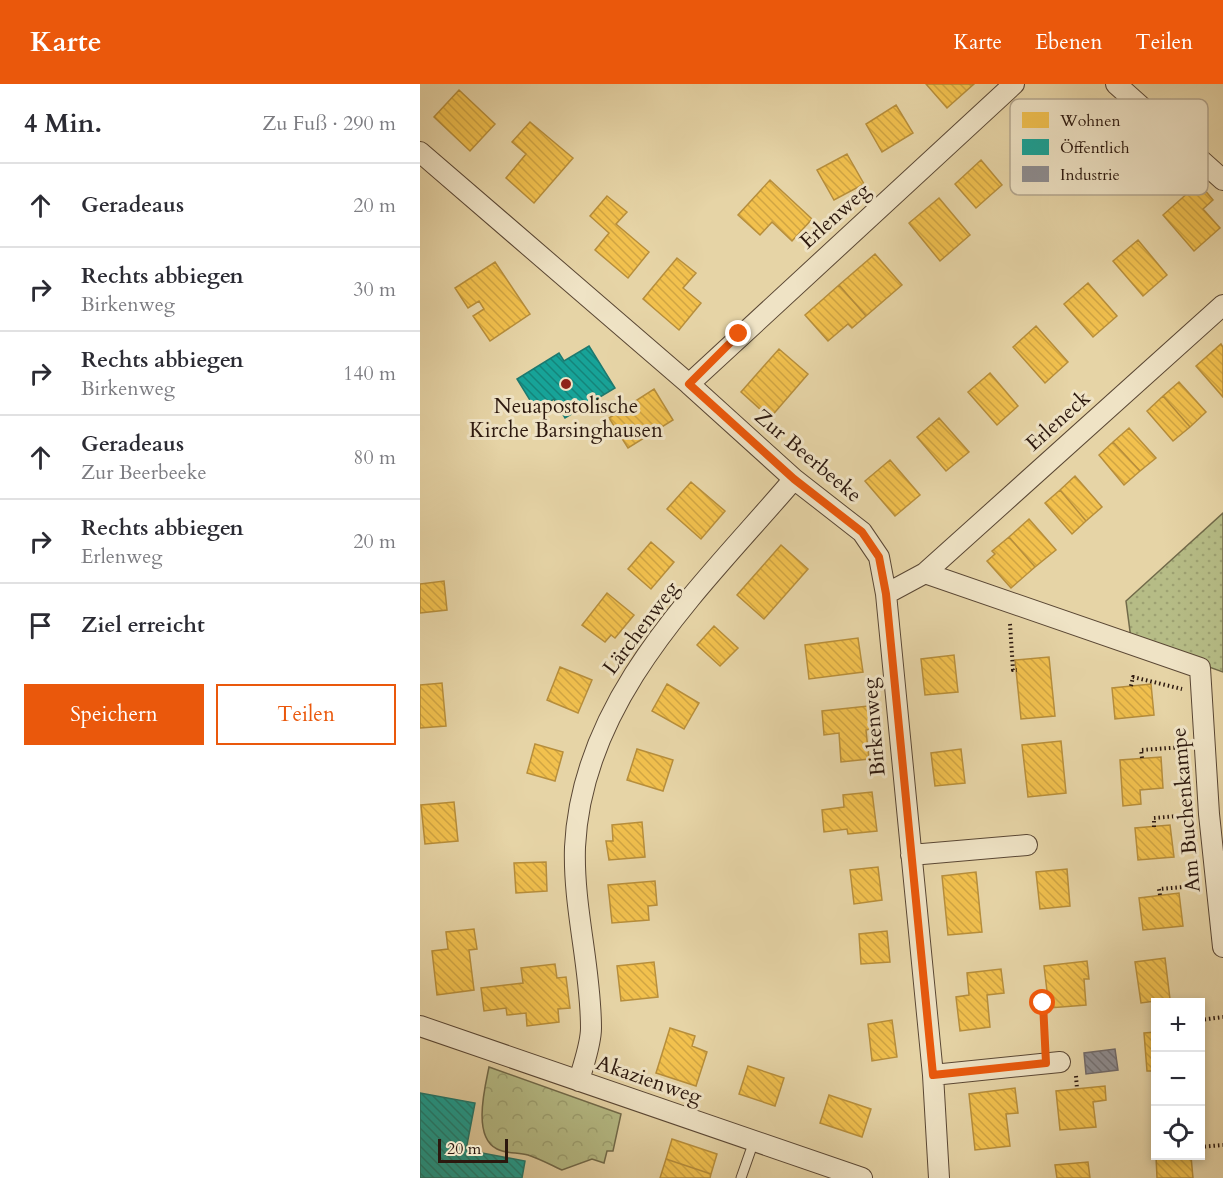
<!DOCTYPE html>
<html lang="de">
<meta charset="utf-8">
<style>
:root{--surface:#fff;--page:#f2f2f3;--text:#2b2b33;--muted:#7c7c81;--line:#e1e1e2;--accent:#ea580c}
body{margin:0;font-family:Cardo,serif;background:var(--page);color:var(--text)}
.controls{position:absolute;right:18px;bottom:18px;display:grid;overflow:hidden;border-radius:0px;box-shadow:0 3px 9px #0003}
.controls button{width:54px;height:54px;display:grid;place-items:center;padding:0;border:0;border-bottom:2px solid var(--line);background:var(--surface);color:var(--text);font:30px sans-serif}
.scale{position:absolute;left:18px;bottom:15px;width:70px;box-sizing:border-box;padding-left:6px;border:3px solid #2c180e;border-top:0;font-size:16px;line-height:21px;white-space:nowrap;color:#2c180e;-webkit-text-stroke:4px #efe3c5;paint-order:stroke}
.stop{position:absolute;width:18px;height:18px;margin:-14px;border:4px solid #ea580c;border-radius:50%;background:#fff}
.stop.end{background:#ea580c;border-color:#fff;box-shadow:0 2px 6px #0008}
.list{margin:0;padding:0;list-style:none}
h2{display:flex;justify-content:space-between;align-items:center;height:78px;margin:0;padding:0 24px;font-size:26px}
h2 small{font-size:20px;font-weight:400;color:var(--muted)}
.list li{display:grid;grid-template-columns:39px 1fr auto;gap:18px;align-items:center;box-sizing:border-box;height:84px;padding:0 24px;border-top:2px solid var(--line)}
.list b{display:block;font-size:22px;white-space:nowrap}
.list p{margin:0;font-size:20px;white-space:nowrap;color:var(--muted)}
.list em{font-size:20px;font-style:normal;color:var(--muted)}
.actions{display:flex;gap:12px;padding:18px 24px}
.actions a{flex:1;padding:14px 0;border:2px solid var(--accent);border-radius:0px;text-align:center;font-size:21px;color:var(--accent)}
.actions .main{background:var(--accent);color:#fff}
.icon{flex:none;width:33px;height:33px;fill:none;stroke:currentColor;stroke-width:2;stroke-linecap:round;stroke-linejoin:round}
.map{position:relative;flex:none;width:803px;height:1094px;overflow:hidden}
header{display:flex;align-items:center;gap:36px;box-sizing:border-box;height:84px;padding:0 30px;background:var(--accent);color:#fff}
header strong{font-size:28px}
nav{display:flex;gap:33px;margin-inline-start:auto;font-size:21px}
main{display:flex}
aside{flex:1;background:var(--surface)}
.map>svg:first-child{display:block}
</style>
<header>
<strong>Karte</strong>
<nav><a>Karte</a><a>Ebenen</a><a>Teilen</a></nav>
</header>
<main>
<aside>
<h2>4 Min.<small>Zu Fuß · 290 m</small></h2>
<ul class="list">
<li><svg class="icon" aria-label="ahead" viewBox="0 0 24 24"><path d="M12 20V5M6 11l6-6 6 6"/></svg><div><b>Geradeaus</b></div><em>20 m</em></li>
<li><svg class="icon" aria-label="right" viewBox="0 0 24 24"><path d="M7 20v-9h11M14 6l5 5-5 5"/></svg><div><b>Rechts abbiegen</b><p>Birkenweg</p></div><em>30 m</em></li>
<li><svg class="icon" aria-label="right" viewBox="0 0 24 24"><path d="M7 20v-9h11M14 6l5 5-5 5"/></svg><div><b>Rechts abbiegen</b><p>Birkenweg</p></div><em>140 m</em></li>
<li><svg class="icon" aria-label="ahead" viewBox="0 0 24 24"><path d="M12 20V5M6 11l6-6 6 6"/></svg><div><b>Geradeaus</b><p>Zur Beerbeeke</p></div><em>80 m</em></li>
<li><svg class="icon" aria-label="right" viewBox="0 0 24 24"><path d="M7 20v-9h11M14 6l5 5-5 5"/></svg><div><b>Rechts abbiegen</b><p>Erlenweg</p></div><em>20 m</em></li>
<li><svg class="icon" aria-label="arrive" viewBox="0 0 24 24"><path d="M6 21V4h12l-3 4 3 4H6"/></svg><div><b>Ziel erreicht</b></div></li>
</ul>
<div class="actions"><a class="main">Speichern</a><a>Teilen</a></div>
</aside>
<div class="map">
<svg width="803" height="1094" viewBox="0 0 803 1094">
<defs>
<pattern id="grass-dots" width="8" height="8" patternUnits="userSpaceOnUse" patternTransform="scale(1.5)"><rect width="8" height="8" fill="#b6bc86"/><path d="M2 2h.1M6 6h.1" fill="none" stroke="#9da172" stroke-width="1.8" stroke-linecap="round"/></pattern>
<pattern id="park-crowns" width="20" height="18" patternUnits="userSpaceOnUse" patternTransform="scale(1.5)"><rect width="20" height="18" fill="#b6bc86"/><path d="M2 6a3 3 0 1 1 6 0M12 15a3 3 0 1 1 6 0" fill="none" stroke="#9da172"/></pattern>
<pattern id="homes-back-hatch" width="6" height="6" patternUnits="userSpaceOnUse" patternTransform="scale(1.5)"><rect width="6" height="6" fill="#f2c14e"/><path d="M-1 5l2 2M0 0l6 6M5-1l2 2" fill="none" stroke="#d0a543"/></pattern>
<pattern id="public-back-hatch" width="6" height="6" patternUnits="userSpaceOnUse" patternTransform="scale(1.5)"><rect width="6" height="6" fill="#17a398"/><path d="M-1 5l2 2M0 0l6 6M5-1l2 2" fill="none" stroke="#15847a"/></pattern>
<pattern id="industry-back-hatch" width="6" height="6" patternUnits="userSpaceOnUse" patternTransform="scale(1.5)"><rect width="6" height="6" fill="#8d8d92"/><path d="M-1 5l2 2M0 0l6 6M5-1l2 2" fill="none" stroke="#737276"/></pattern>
</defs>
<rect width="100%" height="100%" fill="#e6d4a6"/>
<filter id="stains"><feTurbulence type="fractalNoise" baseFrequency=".00333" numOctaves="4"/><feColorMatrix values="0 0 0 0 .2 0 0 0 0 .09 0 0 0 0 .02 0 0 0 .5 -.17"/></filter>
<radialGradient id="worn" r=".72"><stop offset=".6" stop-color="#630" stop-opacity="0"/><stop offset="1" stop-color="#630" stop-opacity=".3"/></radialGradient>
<path fill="url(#grass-dots)" stroke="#716a4a" stroke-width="1.5" d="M803 429V588L711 555 706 517Z"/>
<path fill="url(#park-crowns)" stroke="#716a4a" stroke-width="1.5" d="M69 983 201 1030 193 1067H187L184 1079 172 1075 142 1086C131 1081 120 1075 108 1071 99 1068 86 1070 77 1065 52 1053 65 1003 69 983Z"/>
<path fill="url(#homes-back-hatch)" stroke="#b78e3b" stroke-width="1.5" d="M506 0H554L527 24Z
M39 6 75 40 50 67 14 33Z
M476 21 493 49 462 68 446 40Z
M110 38 153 74 114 119 86 94 106 70 92 58Z
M427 70 444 100 414 116 397 86Z
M561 76 582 101 556 124 535 100Z
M350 96 392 135 372 157 352 138 340 151 318 131Z
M779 99 793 116 783 125 800 144 774 167 743 131Z
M187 112 207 128 196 140 229 168 208 194 175 166 189 149 170 132Z
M519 114 550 151 520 177 489 139Z
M718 156 747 191 723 212 693 177Z
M455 170 482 201 446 232 419 201Z
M257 174 276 189 263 204 281 219 259 246 223 215Z
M75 178 110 230 70 257 53 232 64 225 59 217 48 224 35 204Z
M668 199 697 232 673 253 644 220Z
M419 201 446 232 432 244 428 240 408 257 385 231Z
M616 242 648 278 625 299 593 263Z
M801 260 803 263V313L776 282Z
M359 265 388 290 350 334 321 308Z
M570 289 598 322 577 341 548 308Z
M759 298 786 328 770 343 743 312Z
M234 305 253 336 208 364 189 334Z
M743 312 770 343 753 357 727 327Z
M519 334 549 368 526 387 497 353Z
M709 344 736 374 720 387 693 358Z
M693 358 720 387 704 401 679 371Z
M470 376 500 411 475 432 445 397Z
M655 392 682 423 666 437 640 406Z
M271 398 305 427 281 455 247 425Z
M640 406 666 437 652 450 625 419Z
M609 435 636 466 615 483 589 453Z
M589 453 615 483 591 504 567 477 575 470 572 467Z
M231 458 254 478 231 505 208 485Z
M361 461 388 485 344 535 317 511Z
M24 497 27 526 0 529V500Z
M187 509 214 531 195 554 191 551 185 558 162 541Z
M294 542 318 564 300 582 277 561Z
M438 554 443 588 389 595 385 561Z
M534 571 538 608 505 611 501 575Z
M629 573 635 632 601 635 595 576Z
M140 583 172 596 158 629 127 616Z
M22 599 26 642 0 644V601Z
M247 600 279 619 264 645 232 627Z
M731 600 734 631 695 635 692 604Z
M448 622 451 645 446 646 449 675 421 678 419 649 404 651 402 627Z
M641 657 646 709 608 713 602 661Z
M115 660 143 668 135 697 107 689Z
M217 665 253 676 243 707 207 696Z
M541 665 545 699 515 702 511 669Z
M741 673 743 704 720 706 721 720 703 722 700 676Z
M452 708 457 747 428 750 427 745 404 748 402 726 424 723 423 711Z
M34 718 38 757 5 760 1 721Z
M222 738 225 773 189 776 186 757H193L192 741Z
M750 741 754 773 718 776 715 744Z
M126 778 127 807 96 809 94 779Z
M458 783 462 816 434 820 430 786Z
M647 785 650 822 620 825 616 788Z
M556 788 562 848 528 851 522 792Z
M235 797 237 821 228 822 229 836 192 839 188 801Z
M759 809 763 842 723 846 719 814Z
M54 845 57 865 49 866 54 906 17 911 12 867 28 865 26 848Z
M467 847 470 878 441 880 439 850Z
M745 874 750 915 721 919 715 878Z
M667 877 669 895H664L666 921 629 924 624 882Z
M234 878 238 913 201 917 197 882Z
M135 880 137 894 146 893 150 924 138 925 139 938 107 942 106 929 87 931 86 924 64 927 61 904 103 899 101 884Z
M581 885 584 909 567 911 570 943 540 947 536 913 549 911 547 889Z
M472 936 477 973 452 977 448 940Z
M250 944 275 952 272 962 287 968 276 1002 236 989Z
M736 948V987H727L724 949Z
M328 982 364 994 355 1022 319 1010Z
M685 1002 686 1016 673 1018 676 1043 640 1046 636 1007Z
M595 1004 598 1029 586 1030 590 1062 555 1066 549 1010Z
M409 1011 451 1025 442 1053 400 1039Z
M252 1055 297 1070 291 1090 246 1075Z
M736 1072H771L773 1094H737Z
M246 1075 291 1090 290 1094H240Z
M668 1078 670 1094H637L635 1081Z"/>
<path fill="url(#public-back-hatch)" stroke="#1d796f" stroke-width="1.5" d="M169 262 195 304 145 334 134 315 116 326 97 295 139 269 144 277Z
M0 1009 55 1019 46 1066 105 1077 102 1094H0Z"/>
<path fill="url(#industry-back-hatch)" stroke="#706a6a" stroke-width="1.5" d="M695 965 698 986 666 990 664 969Z"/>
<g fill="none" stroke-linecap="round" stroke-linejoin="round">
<defs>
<path id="lane" d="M321 1094 334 1057"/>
<path id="street" d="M696 0 803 96
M0 68 269 300 374 395 442 448 459 473 466 510 513 991 519 1094
M269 300 594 0
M505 489 803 221
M466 510 505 489 780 584 789 730 803 863
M491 771 607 761
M0 942 442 1094
M513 991 640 978
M159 997C163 981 171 961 171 944 171 883 153 824 155 763 162 612 283 502 374 395"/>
</defs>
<use href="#lane" stroke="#5a4734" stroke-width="11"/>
<use href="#street" stroke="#5a4734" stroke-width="22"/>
<path stroke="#2c180e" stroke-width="4" stroke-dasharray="1.5 3" stroke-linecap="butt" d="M590 540 593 586H597
M711 602 713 593 762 605
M722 674 721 666 764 663
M734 743V734L770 731
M740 811 739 805 777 802
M780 936 803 933
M625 960 623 919 628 917
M656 992 657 1005
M780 1063 803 1061"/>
<use href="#lane" stroke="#efe3c5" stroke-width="9"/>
<use href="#street" stroke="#efe3c5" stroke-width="20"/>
</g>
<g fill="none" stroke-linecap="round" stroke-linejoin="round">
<path stroke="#ea580c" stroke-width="8" d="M319 250 269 300 374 395 442 448 459 473 466 510 513 991 626 979 623 919"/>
</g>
<circle fill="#8f2418" stroke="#efe3c5" stroke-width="2" cx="146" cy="300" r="6"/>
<g text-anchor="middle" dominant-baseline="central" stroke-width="6" stroke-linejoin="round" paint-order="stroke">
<g font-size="21" fill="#2c180e" stroke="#efe3c5">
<text transform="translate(415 132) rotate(-42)">Erlenweg</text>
<text transform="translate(638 337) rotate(-42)">Erleneck</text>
<text transform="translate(388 372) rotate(40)">Zur Beerbeeke</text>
<text transform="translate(221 544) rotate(-53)">Lärchenweg</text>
<text transform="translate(454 643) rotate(-95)">Birkenweg</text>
<text transform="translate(766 726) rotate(-95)">Am Buchenkampe</text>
<text transform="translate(229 996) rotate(19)">Akazienweg</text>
</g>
<g font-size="21" fill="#2c180e" stroke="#efe3c5">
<text x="146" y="322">Neuapostolische<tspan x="146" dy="24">Kirche Barsinghausen</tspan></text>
</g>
</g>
<rect x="590" y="15" width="198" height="96" rx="9" fill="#efe3c5" stroke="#b4a68e" stroke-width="1.5"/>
<rect x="602" y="28" width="27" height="16" fill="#f2c14e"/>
<rect x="602" y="55" width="27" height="16" fill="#17a398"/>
<rect x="602" y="82" width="27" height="16" fill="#8d8d92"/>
<g font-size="16" fill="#2c180e">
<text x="640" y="42">Wohnen</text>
<text x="640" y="69">Öffentlich</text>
<text x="640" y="96">Industrie</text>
</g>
<rect width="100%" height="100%" filter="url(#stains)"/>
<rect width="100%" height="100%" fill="url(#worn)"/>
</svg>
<div class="controls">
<button>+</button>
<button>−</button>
<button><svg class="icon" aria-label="locate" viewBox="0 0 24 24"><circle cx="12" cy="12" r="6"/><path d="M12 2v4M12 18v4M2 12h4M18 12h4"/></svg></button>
</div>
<div class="scale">20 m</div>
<div class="stop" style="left:623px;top:919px"></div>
<div class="stop end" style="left:319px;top:250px"></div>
</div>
</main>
